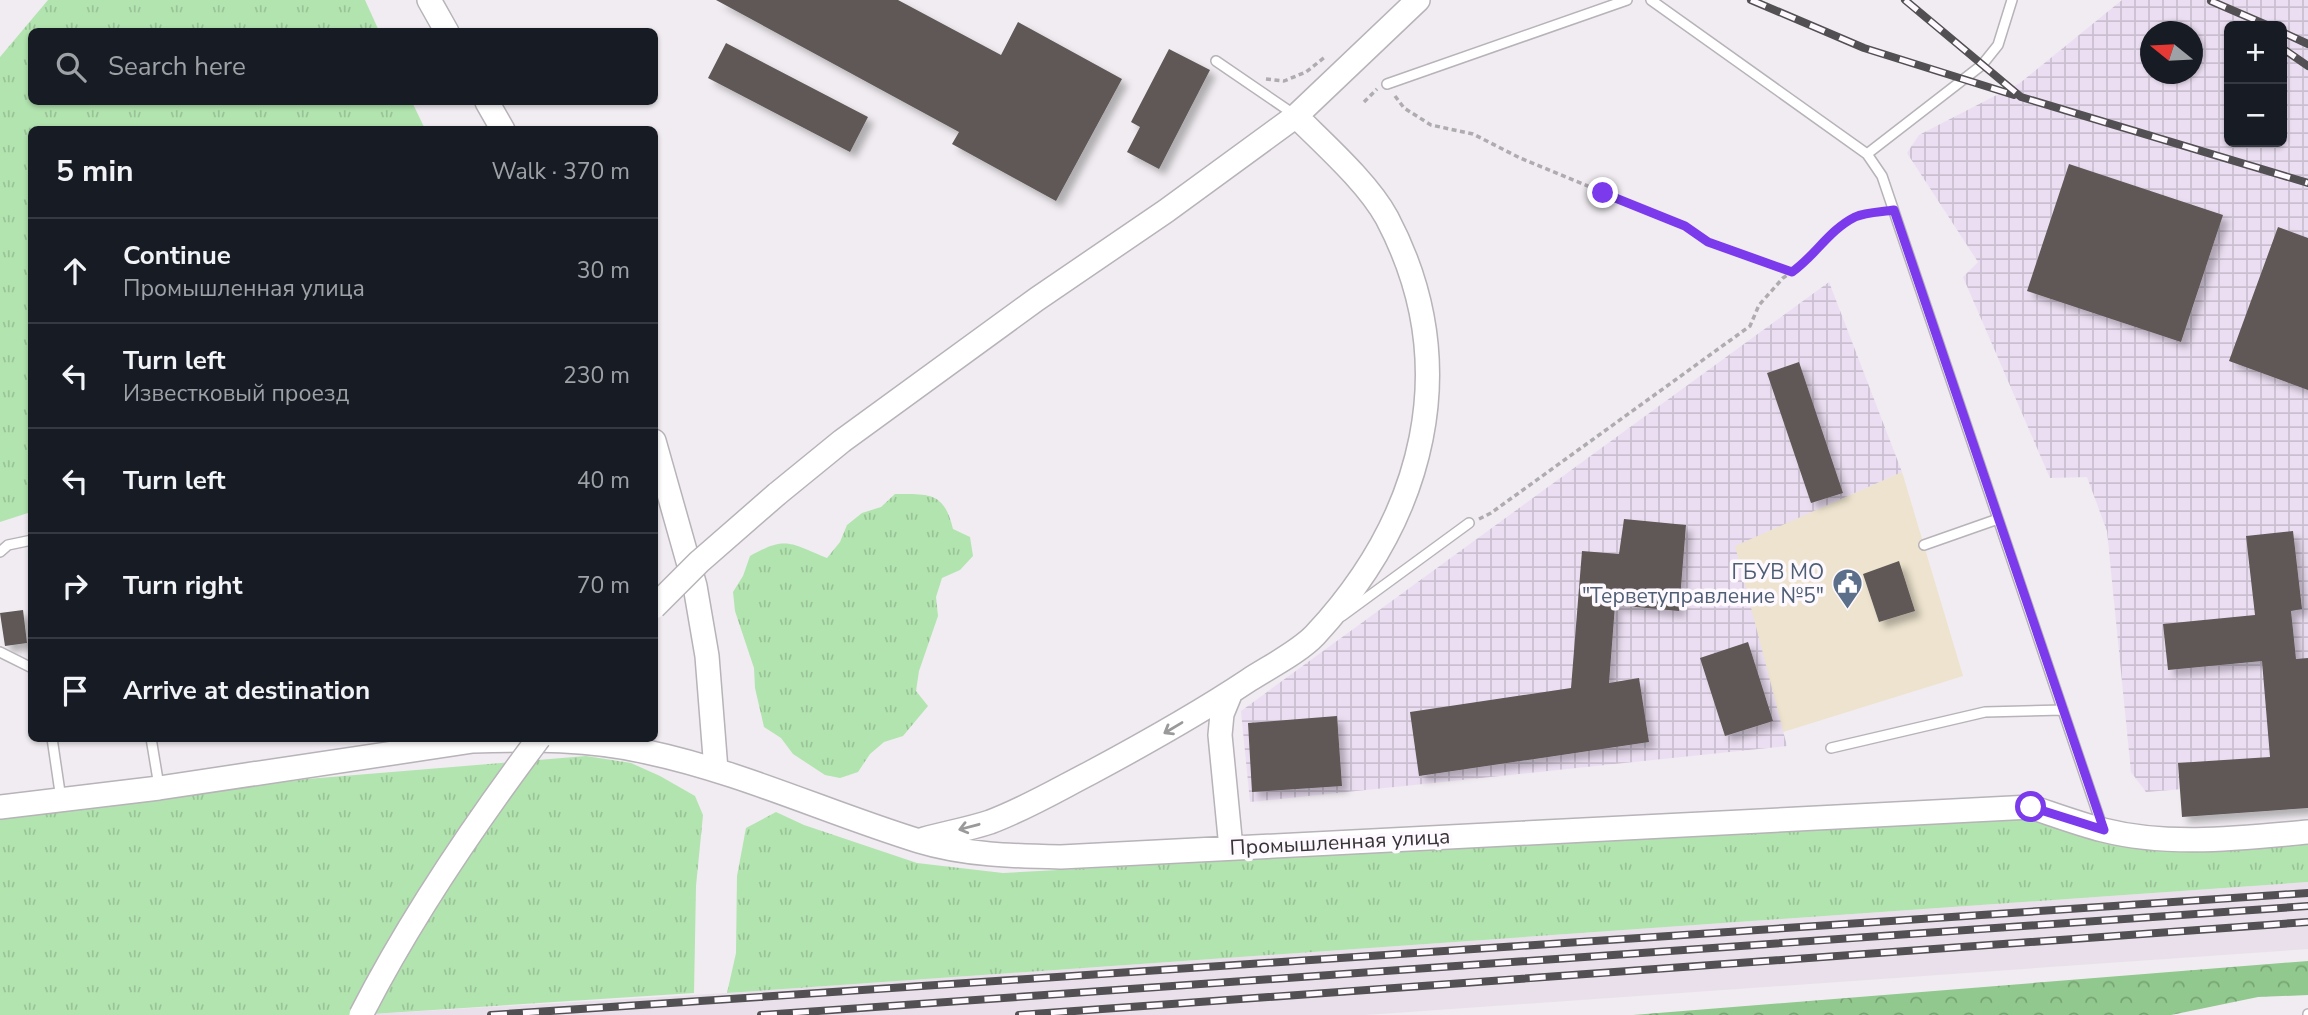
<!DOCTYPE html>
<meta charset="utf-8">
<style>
:root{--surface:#171b24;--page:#20242c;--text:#f1f3f6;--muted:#9ea1a6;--line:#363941}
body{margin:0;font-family:"Nunito Sans",sans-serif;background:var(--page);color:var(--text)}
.controls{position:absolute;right:21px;top:21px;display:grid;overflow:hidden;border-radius:10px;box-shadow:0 2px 5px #0004}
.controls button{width:63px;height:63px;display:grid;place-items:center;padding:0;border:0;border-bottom:2px solid var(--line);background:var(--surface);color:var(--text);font:35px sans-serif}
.compass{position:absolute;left:2140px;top:21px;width:63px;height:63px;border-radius:50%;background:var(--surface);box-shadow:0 2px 5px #0004;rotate:288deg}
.stop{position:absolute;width:21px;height:21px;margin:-16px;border:5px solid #7c3aed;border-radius:50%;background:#fff}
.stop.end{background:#7c3aed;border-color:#fff;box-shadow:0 2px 7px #0008}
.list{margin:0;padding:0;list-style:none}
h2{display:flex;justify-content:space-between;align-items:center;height:91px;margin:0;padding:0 28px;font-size:30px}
h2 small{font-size:23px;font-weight:400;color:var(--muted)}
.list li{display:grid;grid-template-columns:46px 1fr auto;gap:21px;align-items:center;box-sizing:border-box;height:105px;padding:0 28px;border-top:2px solid var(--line)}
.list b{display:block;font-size:26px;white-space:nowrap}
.list p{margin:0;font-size:23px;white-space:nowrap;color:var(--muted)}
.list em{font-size:23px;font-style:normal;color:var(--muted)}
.icon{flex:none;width:38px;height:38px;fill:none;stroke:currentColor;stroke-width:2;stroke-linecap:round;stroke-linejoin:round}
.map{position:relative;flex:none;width:2308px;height:1015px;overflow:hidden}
.search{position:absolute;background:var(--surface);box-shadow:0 2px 5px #0004;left:28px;top:28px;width:630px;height:77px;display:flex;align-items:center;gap:18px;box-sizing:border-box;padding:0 24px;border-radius:10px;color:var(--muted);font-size:26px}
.panel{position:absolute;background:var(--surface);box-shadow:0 2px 5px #0004;left:28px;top:126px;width:630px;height:616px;border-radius:10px}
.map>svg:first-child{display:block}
</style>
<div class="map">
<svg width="2308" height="1015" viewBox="0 0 2308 1015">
<defs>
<pattern id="industrial-grid" width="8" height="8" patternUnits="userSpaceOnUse" patternTransform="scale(1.75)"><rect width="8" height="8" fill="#ebdef2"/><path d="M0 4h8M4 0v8" fill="none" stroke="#cabfd0"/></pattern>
<pattern id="grass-tufts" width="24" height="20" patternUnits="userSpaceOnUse" patternTransform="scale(1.75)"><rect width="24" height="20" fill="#b2e4af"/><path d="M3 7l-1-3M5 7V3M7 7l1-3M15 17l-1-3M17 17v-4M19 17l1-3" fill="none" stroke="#9ac497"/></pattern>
<pattern id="forest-crowns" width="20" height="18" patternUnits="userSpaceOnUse" patternTransform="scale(1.75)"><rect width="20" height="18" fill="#91c88d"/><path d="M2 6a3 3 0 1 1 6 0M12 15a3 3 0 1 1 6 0" fill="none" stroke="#77a374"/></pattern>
<filter id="shadow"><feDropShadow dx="6" dy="6" stdDeviation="3.5" flood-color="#0004"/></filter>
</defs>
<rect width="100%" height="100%" fill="#f0ecf1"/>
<path fill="#ede3ce" d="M1902 472 1963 676 1783 732 1734 546Z"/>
<path fill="url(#industrial-grid)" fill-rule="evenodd" d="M2122 0H2308V779L2146 792 2131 772 2107 531 2087 477 2050 478 1963 277 1978 262 1907 153 1919 135 2020 83ZM2229 26H2282V142H2229ZM2150 32H2192V74H2150Z
M1829 282 1902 472 1735 546 1787 746 1250 802 1241 711Z"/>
<path fill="#e9e0eb" d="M2308 882V949L1366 1015H356L727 993Z"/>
<path fill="url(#grass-tufts)" d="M48 0H365L379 31 32 32V102H412L425 129 32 130 31 512 0 522V57Z
M895 494C930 494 944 492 953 529L970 537 973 556 960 570 942 578 936 597 938 616 919 671 916 691 928 706 903 736 884 742 870 754 858 772 840 778 825 775 793 754 781 738 764 727 755 688 754 668 735 611 733 592 743 576 750 556C787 535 791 544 827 558L840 542 847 525 862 513 881 507Z
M586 756 631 763 660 776 695 796 703 815 696 886 694 993 356 1015H0V818L307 779Z
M776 812 804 825 917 863 1003 873 2029 818 2140 836H2308V882L727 993 736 953 737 876 746 828Z"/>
<path fill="url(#forest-crowns)" d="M2308 961V995L2258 997 2171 1015H1633Z"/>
<path fill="#5e5856" filter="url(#shadow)" d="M716 0H898L1001 55 1018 22 1122 79 1056 201 952 144 959 132Z
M726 43 868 117 850 152 708 78Z
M1169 49 1210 70 1159 169 1127 152 1140 127 1131 122Z
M2069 164 2223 215 2181 342 2027 291Z
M2278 227 2308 238V390L2229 361Z
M1799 362 1843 493 1811 503 1767 373Z
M1624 519 1686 525 1679 611 1615 605 1609 683 1639 678 1649 742 1419 776 1410 712 1571 688 1582 551 1619 554Z
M2293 531 2302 609 2291 611 2296 659 2308 658V808L2182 817 2178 763 2270 757 2262 661 2168 670 2163 624 2255 615 2246 536Z
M1899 561 1915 611 1879 622 1863 574Z
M23 610 27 643 5 646 0 613Z
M1748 642 1773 721 1725 736 1700 658Z
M1337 716 1342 786 1252 792 1248 723Z"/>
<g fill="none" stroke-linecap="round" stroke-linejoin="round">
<defs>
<path id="service" d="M1651 0 1867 154 1882 176 2103 829
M1216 61 1295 115
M1387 84 1627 0
M1867 154 1982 65 1998 45 2012 0
M1924 545 1998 519
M0 552 8 545 32 540
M1342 616 1469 523
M0 652 32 668
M52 738 61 799
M151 738 159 786
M1831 748 1985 712 2063 710
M2308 1015V1014"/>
<path id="tertiary" d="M429 0 447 32
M487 102 503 130
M654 441 695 586 707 656 716 770
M777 494 842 441 1037 299 1166 211 1296 116 1418 0
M0 807 159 788 473 741C531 739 590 739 647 752 741 772 828 813 919 841 965 855 1014 856 1061 857L2031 807C2055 815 2079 824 2103 830 2170 847 2241 838 2308 832
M924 839C946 833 969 829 990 822 1025 809 1057 790 1090 773 1144 744 1198 714 1249 680 1269 667 1299 652 1315 635 1424 518 1465 366 1387 218 1368 183 1325 145 1296 116
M1231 848 1220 735 1222 714 1231 692"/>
</defs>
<use href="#service" stroke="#b7b3b8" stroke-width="12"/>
<use href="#tertiary" stroke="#b7b3b8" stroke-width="26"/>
<path stroke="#afacb0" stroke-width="3.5" stroke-dasharray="5 3.5" stroke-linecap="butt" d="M1266 79 1284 81 1306 72 1325 57
M1395 96 1404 108 1431 125 1473 134 1520 158 1685 226 1708 242 1732 249 1792 272
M1364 102 1377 89
M1479 519 1491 513 1750 326 1759 305 1783 278 1808 261 1833 232 1857 216 1881 212"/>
<use href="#service" stroke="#fff" stroke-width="9"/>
<use href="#tertiary" stroke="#fff" stroke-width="23"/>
<defs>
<path id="rail" d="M1751 0 1864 48 2014 95
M1905 0 2021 97 2308 183
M2211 1 2269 26
M2282 32 2308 44
M2282 48 2308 66
M491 1015 2308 893
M761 1015 2308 906
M1019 1015 2308 922"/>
</defs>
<use href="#rail" stroke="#525052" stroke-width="8"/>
<use href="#rail" stroke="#fef9fe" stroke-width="5" stroke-dasharray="16" stroke-linecap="butt"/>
<defs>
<path id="tertiary-bridge" d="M654 607 699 562 777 494
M361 1015C411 917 473 826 539 738"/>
</defs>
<use href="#tertiary-bridge" stroke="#b7b3b8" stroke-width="26" stroke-linecap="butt"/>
<use href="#tertiary-bridge" stroke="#fff" stroke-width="23"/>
</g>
<defs><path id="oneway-shaft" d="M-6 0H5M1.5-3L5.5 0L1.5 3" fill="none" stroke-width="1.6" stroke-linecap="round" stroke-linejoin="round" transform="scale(1.75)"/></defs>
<g stroke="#9a9a9a">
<use href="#oneway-shaft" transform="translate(1173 728) rotate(149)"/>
<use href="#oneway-shaft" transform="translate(969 827) rotate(165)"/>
</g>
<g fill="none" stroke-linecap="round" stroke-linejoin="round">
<path stroke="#7c3aed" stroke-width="9" d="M1603 193 1685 226 1708 242 1792 272C1815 256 1829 230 1855 217 1866 212 1882 212 1894 210L2104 830 2031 807"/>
</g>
<defs>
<symbol id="civic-pin" viewBox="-11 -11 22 30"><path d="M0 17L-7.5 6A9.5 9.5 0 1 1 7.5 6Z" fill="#5c6f8a" stroke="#fef9fe"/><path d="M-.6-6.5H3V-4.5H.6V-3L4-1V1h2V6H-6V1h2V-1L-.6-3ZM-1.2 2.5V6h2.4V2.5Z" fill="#fff"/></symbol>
</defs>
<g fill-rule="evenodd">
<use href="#civic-pin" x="1830" y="566" width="35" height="47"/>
</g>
<g text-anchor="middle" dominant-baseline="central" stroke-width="7" stroke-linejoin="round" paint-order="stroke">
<g font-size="21" fill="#4e5e75" stroke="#fef9fe" text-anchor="end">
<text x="1824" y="572">ГБУВ МО<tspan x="1824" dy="24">"Терветуправление №5"</tspan></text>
</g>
<g font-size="21" fill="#363436" stroke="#fef9fe">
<text transform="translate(1340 842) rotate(-3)">Промышленная улица</text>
</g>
</g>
</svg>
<div class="controls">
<button>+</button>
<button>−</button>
</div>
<svg class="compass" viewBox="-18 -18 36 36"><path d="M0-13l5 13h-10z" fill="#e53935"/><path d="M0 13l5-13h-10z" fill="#9ea1a6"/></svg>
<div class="stop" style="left:2031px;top:807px"></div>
<div class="stop end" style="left:1603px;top:193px"></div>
<div class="search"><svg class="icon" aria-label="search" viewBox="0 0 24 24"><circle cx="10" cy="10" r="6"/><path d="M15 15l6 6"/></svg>Search here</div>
<section class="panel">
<h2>5 min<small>Walk · 370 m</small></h2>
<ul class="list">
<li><svg class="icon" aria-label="ahead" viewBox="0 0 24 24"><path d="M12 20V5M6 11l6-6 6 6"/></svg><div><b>Continue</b><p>Промышленная улица</p></div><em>30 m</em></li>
<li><svg class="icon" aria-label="left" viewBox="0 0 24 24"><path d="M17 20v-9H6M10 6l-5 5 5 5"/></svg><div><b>Turn left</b><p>Известковый проезд</p></div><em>230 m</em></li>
<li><svg class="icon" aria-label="left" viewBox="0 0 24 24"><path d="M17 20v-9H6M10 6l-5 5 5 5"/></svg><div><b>Turn left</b></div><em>40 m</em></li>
<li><svg class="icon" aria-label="right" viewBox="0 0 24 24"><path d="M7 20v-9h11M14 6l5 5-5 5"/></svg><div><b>Turn right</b></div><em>70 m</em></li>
<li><svg class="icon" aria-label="arrive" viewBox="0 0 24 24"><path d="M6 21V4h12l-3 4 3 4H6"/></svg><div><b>Arrive at destination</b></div></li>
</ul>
</section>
</div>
